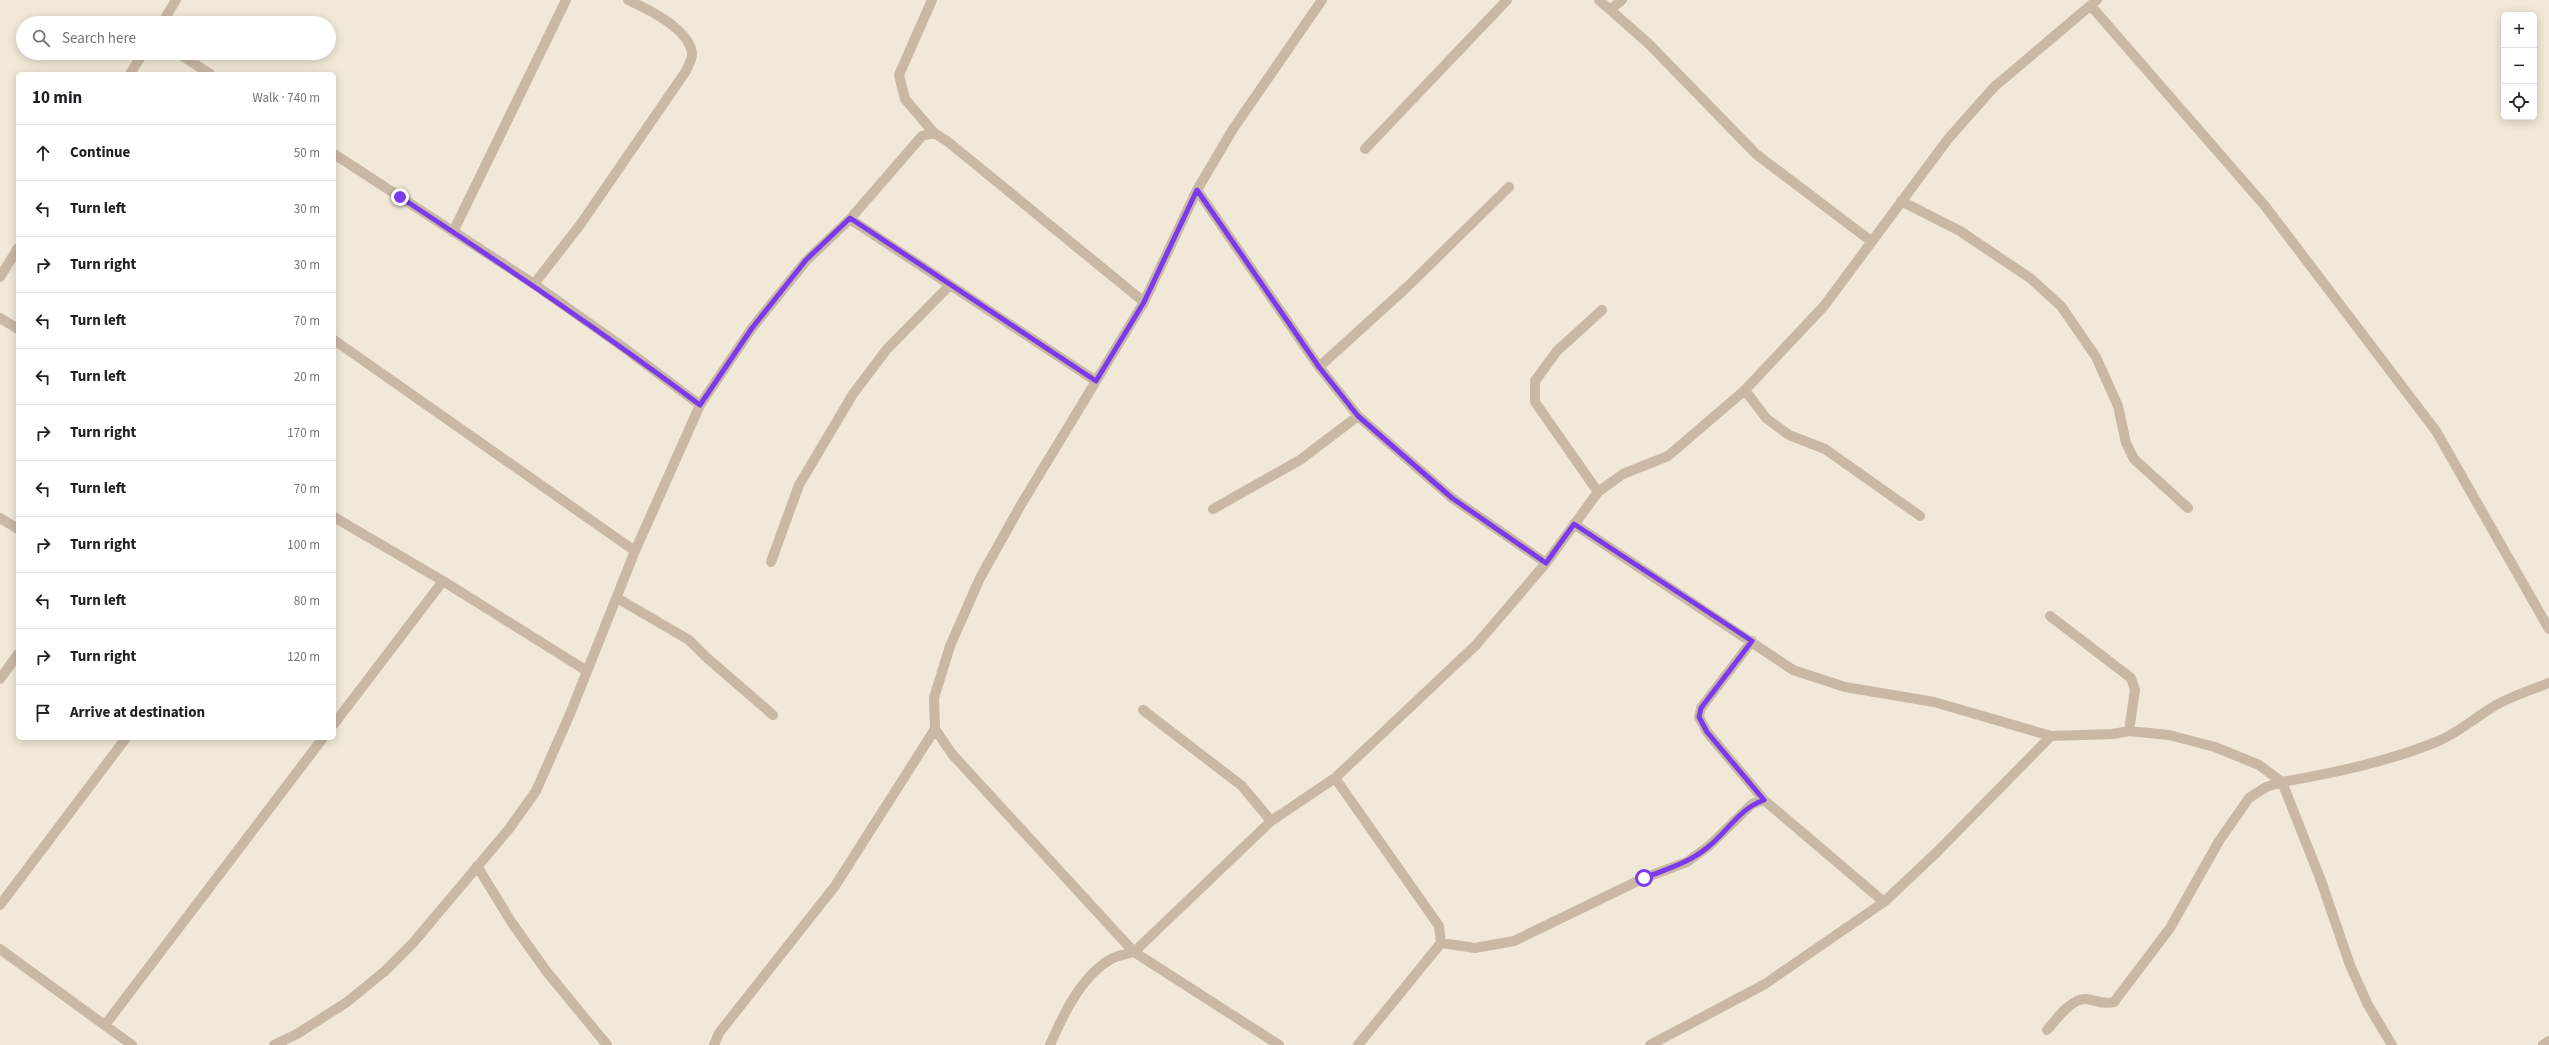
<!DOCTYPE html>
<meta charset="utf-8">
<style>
:root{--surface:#fff;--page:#f2f2f2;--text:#202124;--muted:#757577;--line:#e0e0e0}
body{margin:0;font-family:"Source Sans 3",sans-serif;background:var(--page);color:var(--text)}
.controls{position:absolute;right:12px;top:12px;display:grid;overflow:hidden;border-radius:6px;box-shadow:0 2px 10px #0003}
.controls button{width:36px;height:36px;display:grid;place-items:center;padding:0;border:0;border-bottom:1px solid var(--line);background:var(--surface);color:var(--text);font:20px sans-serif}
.stop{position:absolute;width:12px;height:12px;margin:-9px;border:3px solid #7c3aed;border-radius:50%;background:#fff}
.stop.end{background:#7c3aed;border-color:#fff;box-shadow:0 1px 4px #0008}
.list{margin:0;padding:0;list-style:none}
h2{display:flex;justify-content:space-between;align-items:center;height:52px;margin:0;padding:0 16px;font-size:17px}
h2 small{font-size:13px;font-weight:400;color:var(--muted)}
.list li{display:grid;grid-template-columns:26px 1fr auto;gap:12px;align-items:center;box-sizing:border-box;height:56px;padding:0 16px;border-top:1px solid var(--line)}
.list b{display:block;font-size:15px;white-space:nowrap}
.list em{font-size:13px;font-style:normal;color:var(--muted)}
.icon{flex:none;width:22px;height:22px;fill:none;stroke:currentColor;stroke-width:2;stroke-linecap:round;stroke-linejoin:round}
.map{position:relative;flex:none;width:2549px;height:1045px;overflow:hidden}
.search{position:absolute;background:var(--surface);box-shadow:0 2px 10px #0003;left:16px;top:16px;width:320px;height:44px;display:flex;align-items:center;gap:10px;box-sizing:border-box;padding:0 14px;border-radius:22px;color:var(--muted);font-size:15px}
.panel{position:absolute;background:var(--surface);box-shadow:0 2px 10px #0003;left:16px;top:72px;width:320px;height:668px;border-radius:6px}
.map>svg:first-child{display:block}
</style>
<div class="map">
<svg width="2549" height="1045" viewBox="0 0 2549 1045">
<rect width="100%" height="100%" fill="#f1e8d7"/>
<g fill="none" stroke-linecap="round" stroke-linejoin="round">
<path stroke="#c9b8a4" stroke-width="10" d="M932 0 899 75 905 99 934 133"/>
<path stroke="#c9b8a4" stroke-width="10" d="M1599 0 1649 44 1756 154 1871 241
M2091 6 2265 206 2436 431 2549 629
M1611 9 1622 0
M162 23 176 0
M178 53 210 74
M130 74 143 53
M1365 149 1507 0
M334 154 534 284
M1197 190 1319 367 1358 416 1452 498 1546 563
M1901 201 1960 231 2030 278 2061 306 2096 357 2118 406 2126 443 2134 459 2188 508
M850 219 1096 381
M453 232 566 0
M0 277 18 248
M0 318 18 329
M334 340 635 551
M1319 367 1406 288 1509 187
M1745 390 1766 418 1789 435 1825 449 1920 516
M700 405 752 328 806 261 850 219 922 136 934 133 947 141 1144 302
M1598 492 1535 402V381L1557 351 1602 310
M1213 509 1300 460 1358 416
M334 517 443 581 587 671
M0 518 18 529
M1574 524 1793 670 1845 687 1934 702 2051 736 2113 734 2129 731 2169 735 2215 747 2259 765 2282 782C2333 773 2387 762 2436 742 2457 734 2473 719 2493 707 2509 697 2531 690 2549 683
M771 562 799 485 853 394 887 349 950 285
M617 598 689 640 706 657 773 715
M2050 616 2131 678 2135 690 2129 731
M1752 641 1701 708 1699 717 1707 732 1764 800
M0 679 18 654
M1143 710 1242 786 1271 821
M334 724 443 581
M1335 778 1439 926 1441 943 1358 1045
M477 866 512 923 547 972 607 1045
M0 905 126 738
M1441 943 1475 948 1514 941 1644 878 1687 862 1709 846 1752 804 1764 800 1884 902
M0 949 132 1045
M105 1025 323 738
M2047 1030C2056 1020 2071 998 2086 999 2097 1000 2101 1005 2114 1002L2170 928 2219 841 2249 798 2266 787 2282 782 2320 878 2350 965 2368 1005 2392 1045
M274 1045 297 1034 347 1002 385 971 413 943 509 829 536 791 570 714 635 551 700 405 623 347 534 284 580 225 686 71C688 66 693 58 692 53 689 29 648 9 628 0
M714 1045 719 1033 835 886 935 729
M1050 1045C1063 1015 1082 974 1113 958 1119 955 1127 954 1134 952L1271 821 1335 778 1476 645 1546 563 1598 492 1623 474 1668 456 1745 390 1824 306 1948 139 1994 87 2097 0
M1279 1045 1134 952 952 754 935 729 934 698 950 646 980 578 1022 503 1144 302 1197 190 1233 129 1322 0
M1650 1045 1765 984 1884 902 1937 852 2051 736
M2543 1045 2549 1041"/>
</g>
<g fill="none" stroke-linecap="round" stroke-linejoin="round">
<path stroke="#7c3aed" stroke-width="5" d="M400 197C502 264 603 332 700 405L752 328 806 260 850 218 1096 381 1144 302 1197 190 1319 367 1358 416 1452 498 1546 563 1574 524 1752 641 1701 708 1699 717 1707 732 1764 800C1740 808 1727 832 1708 847 1689 863 1667 869 1644 878"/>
</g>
</svg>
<div class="controls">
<button>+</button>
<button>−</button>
<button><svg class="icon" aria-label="locate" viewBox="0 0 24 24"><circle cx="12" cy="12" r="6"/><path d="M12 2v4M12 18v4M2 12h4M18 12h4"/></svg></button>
</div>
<div class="stop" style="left:1644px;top:878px"></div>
<div class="stop end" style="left:400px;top:197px"></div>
<div class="search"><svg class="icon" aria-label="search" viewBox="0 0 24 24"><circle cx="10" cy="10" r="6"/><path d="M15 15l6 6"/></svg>Search here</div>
<section class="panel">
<h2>10 min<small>Walk · 740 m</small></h2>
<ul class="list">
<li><svg class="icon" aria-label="ahead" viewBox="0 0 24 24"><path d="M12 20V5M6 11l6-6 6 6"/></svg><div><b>Continue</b></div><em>50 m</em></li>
<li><svg class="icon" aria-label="left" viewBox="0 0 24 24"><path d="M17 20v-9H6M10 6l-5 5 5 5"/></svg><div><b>Turn left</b></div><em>30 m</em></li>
<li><svg class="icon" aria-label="right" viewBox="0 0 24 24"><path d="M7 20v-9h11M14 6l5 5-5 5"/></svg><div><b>Turn right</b></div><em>30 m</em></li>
<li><svg class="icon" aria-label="left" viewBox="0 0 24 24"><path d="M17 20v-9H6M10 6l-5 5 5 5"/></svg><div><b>Turn left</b></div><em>70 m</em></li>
<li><svg class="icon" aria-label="left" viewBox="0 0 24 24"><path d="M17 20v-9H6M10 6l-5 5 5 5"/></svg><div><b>Turn left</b></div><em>20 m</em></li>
<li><svg class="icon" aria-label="right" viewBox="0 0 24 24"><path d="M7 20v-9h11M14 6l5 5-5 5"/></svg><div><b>Turn right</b></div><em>170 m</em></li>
<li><svg class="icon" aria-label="left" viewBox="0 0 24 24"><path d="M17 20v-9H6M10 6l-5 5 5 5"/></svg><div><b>Turn left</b></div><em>70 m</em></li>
<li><svg class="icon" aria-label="right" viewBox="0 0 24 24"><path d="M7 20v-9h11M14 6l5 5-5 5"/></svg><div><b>Turn right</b></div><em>100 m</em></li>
<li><svg class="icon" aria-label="left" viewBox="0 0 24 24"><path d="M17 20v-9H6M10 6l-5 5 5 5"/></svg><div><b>Turn left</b></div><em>80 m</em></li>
<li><svg class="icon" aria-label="right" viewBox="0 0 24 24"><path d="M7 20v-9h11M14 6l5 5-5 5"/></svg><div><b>Turn right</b></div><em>120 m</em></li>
<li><svg class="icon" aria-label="arrive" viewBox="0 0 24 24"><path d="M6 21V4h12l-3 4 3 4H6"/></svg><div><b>Arrive at destination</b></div></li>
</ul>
</section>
</div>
